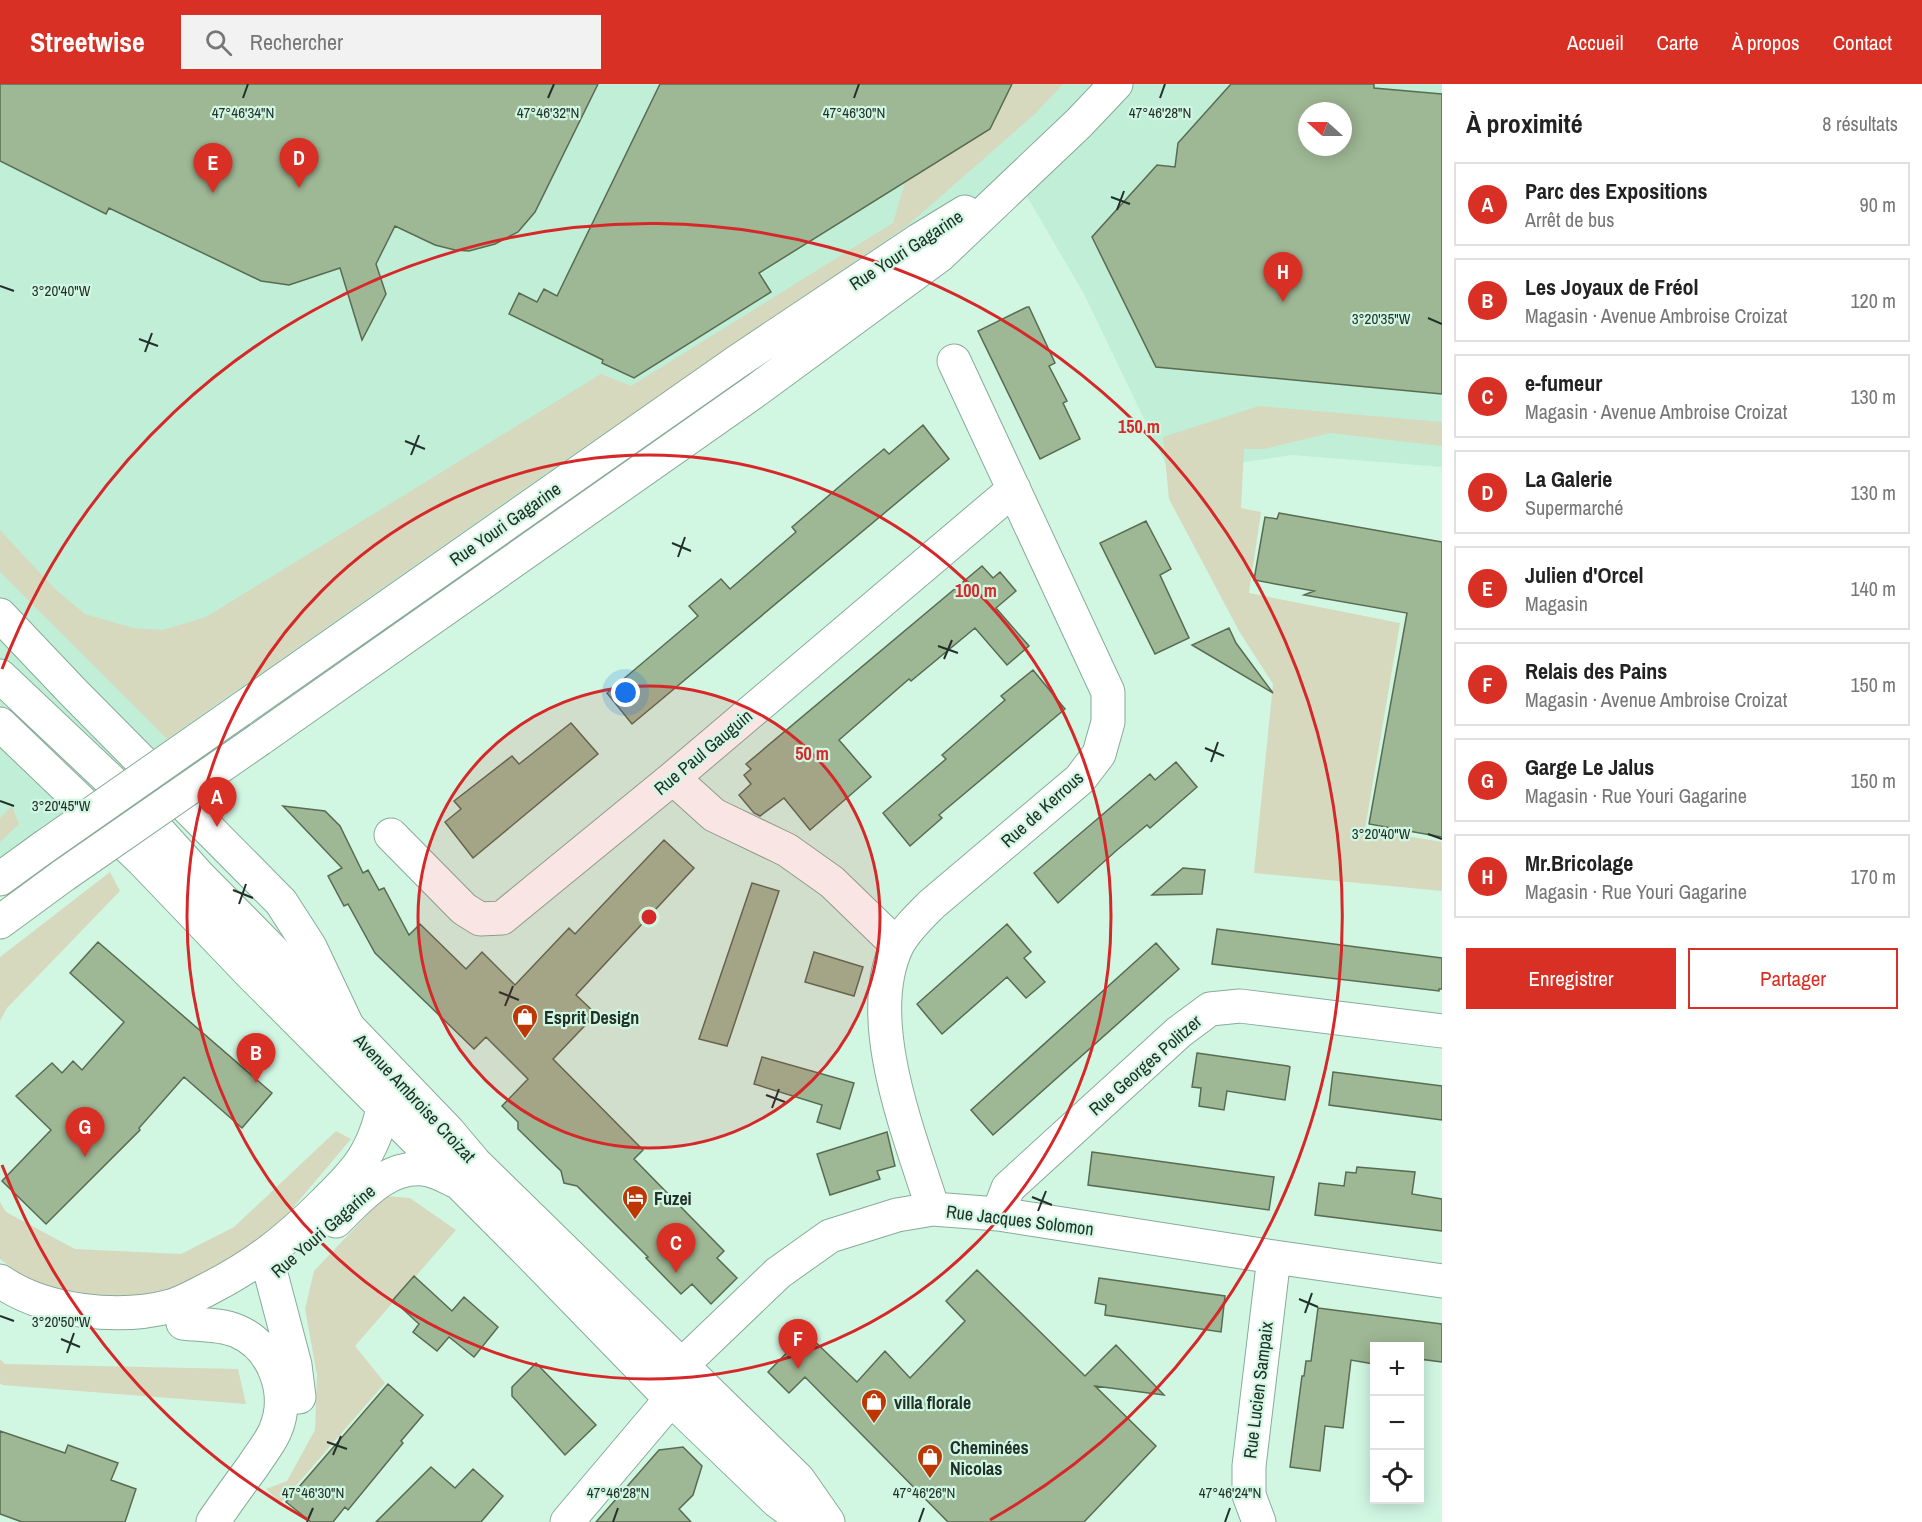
<!DOCTYPE html>
<html lang="fr">
<meta charset="utf-8">
<style>
:root{--surface:#fff;--page:#f2f2f2;--text:#222;--muted:#767676;--line:#e0e0e0;--accent:#d93025}
body{margin:0;font-family:"Archivo Narrow",sans-serif;background:var(--page);color:var(--text)}
.controls{position:absolute;right:18px;bottom:18px;display:grid;overflow:hidden;border-radius:0px;box-shadow:0 3px 15px #0003}
.controls button{width:54px;height:54px;display:grid;place-items:center;padding:0;border:0;border-bottom:2px solid var(--line);background:var(--surface);color:var(--text);font:30px sans-serif}
.compass{position:absolute;left:1298px;top:18px;width:54px;height:54px;border-radius:50%;background:var(--surface);box-shadow:0 3px 15px #0003;rotate:291deg}
.you{position:absolute;left:626px;top:609px;width:21px;height:21px;margin:-15px;border:4px solid #fff;border-radius:50%;background:#1a73e8;box-shadow:0 0 0 9px #1a73e833}
.badge{display:grid;place-items:center;width:39px;height:39px;border-radius:50%;background:var(--accent);color:#fff;font-size:20px;font-weight:700}
.pin{position:absolute;translate:-50% -50px;filter:drop-shadow(0 2px 3px #0008)}
.pin::after{content:'';position:absolute;top:32px;width:21px;height:18px;background:inherit;clip-path:polygon(0 0,100% 0,50% 100%)}
.list{margin:0;padding:0;list-style:none}
h2{display:flex;justify-content:space-between;align-items:center;height:78px;margin:0;padding:0 24px;font-size:26px}
h2 small{font-size:20px;font-weight:400;color:var(--muted)}
.list li{display:grid;grid-template-columns:39px 1fr auto;gap:18px;align-items:center;box-sizing:border-box;height:84px;margin:0 12px 12px;padding:0 12px;border:2px solid var(--line);border-radius:0px}
.list b{display:block;font-size:22px;white-space:nowrap}
.list p{margin:0;font-size:20px;white-space:nowrap;color:var(--muted)}
.list em{font-size:20px;font-style:normal;color:var(--muted)}
.actions{display:flex;gap:12px;padding:18px 24px}
.actions a{flex:1;padding:14px 0;border:2px solid var(--accent);border-radius:0px;text-align:center;font-size:21px;color:var(--accent)}
.actions .main{background:var(--accent);color:#fff}
.icon{flex:none;width:33px;height:33px;fill:none;stroke:currentColor;stroke-width:2;stroke-linecap:round;stroke-linejoin:round}
.map{position:relative;flex:none;width:1442px;height:1438px;overflow:hidden}
header{display:flex;align-items:center;gap:36px;box-sizing:border-box;height:84px;padding:0 30px;background:var(--accent);color:#fff}
header strong{font-size:28px}
nav{display:flex;gap:33px;margin-inline-start:auto;font-size:21px}
.search{width:420px;height:54px;background:var(--page);display:flex;align-items:center;gap:15px;box-sizing:border-box;padding:0 21px;border-radius:0px;color:var(--muted);font-size:22px}
main{display:flex}
aside{flex:1;background:var(--surface)}
.map>svg:first-child{display:block}
</style>
<header>
<strong>Streetwise</strong>
<div class="search"><svg class="icon" aria-label="search" viewBox="0 0 24 24"><circle cx="10" cy="10" r="6"/><path d="M15 15l6 6"/></svg>Rechercher</div>
<nav><a>Accueil</a><a>Carte</a><a>À propos</a><a>Contact</a></nav>
</header>
<main>
<div class="map">
<svg width="1442" height="1438" viewBox="0 0 1442 1438">
<rect width="100%" height="100%" fill="#d1f7e3"/>
<path fill="#c0eed6" fill-rule="evenodd" d="M0 0H1442V383L1292 371 1170 389 1084 210 1018 97 0 793ZM1307 27H1343V63H1307Z"/>
<path fill="#d6d9bd" d="M1012 0H1063L1035 30 908 141 552 385 167 655 0 488V446L54 504 85 530 133 544 163 546 206 533 601 290 631 302 893 139 905 98 990 45Z
M1259 322 1442 338V362L1330 349 1264 365H1244L1241 424 1261 428 1249 509 1400 539 1365 745 1442 758V807L1254 789 1273 600 1239 547 1169 415 1163 353Z
M12 722 19 740 0 758V734Z
M110 788 120 807 7 924 0 937V873Z
M336 1047 351 1055 280 1139 202 1196 112 1218 34 1201 0 1175V1118L6 1128 75 1165 181 1170 234 1143Z
M385 1112 410 1114 456 1146 355 1262 385 1299 281 1419 266 1405 287 1397 315 1346 317 1291 305 1225 314 1187Z
M0 1275 5 1280 238 1285 246 1320 2 1301 0 1299Z"/>
<path fill="#9eb794" stroke="#596c52" stroke-width="1.5" fill-rule="evenodd" d="M0 0H598L535 128 518 148 495 160 469 167 455 166 435 161 395 142 376 180 386 210 362 256 340 184 289 201 261 197 109 124 106 130 0 77Z
M660 0H1012L990 45 759 189 771 208 634 294 602 279 603 276 509 230 519 209 537 218 544 205 557 212Z
M1231 0H1374V4L1442 10V310L1156 283 1092 153 1157 81 1175 83 1178 59ZM1307 27H1343V63H1307Z
M1027 223H1029L1055 279 1049 282 1067 317 1063 319 1080 355 1040 375 978 247Z
M923 341 949 375 632 640 607 609 698 532 689 522 721 495 730 505 796 448 792 443 854 390 884 365 889 370Z
M1279 429 1442 458V753L1369 740 1407 529 1304 511 1314 507 1254 496 1265 433 1277 435Z
M1146 437 1171 485 1160 491 1189 554 1155 570 1100 459Z
M982 482 993 494 1000 488 1016 507 996 524 1029 562 1007 581 975 544 911 597 909 595 839 656 871 693 810 746 784 714 760 732 754 729 739 711 751 700 744 691 751 685 746 680Z
M1229 544 1236 559 1273 609 1192 561Z
M1033 586 1065 625 939 731 942 734 910 762 883 729 946 675 942 671 1005 616 1001 612Z
M571 639 598 670 473 774 445 738 461 725 454 717 512 672 519 680Z
M1176 678 1197 703 1150 744 1147 741 1117 766 1058 819 1034 789 1150 690 1155 696Z
M283 722 325 727 340 742 363 789 368 786 379 806 384 804 409 851 420 840 466 885 482 868 515 901 569 844 575 850 664 756 694 784 576 911 596 930 553 975 643 1066 634 1075 724 1167 717 1174 737 1194 711 1220 692 1200 681 1210 646 1174 648 1173 577 1102 564 1099 561 1087 518 1045V1038L502 1022 528 995 486 953 474 965 375 869 348 820 344 822 328 792 342 784Z
M1183 784 1205 786 1202 810 1152 811Z
M752 799 779 807 727 962 699 955Z
M1007 840 1031 868 1024 874 1045 898 1026 914 1007 893 942 950 917 920Z
M1217 845 1442 874V905H1439V907L1212 880Z
M98 858 272 1009 242 1044 184 993 139 1044 140 1046 46 1140 2 1097 51 1046 16 1012 52 979 62 989 73 977 82 986 124 938 70 889Z
M1156 859 1179 885 993 1051 971 1026Z
M814 868 863 883 854 912 805 898Z
M1197 969 1288 982 1290 983 1285 1016 1227 1007 1224 1026 1199 1022 1201 1004 1192 1003Z
M762 973 854 999 840 1045 817 1038 822 1021 754 1000Z
M1333 988 1442 1002V1036L1329 1021Z
M887 1048 895 1082 877 1087 880 1095 830 1111 817 1070Z
M1092 1068 1274 1093 1269 1126 1088 1101Z
M1357 1083 1415 1088 1412 1110 1442 1115V1147L1315 1131 1319 1099 1344 1102 1346 1088 1356 1089Z
M977 1186 1085 1292 1116 1261 1164 1311 1095 1302 1156 1362 1084 1438H948L805 1293 789 1309 768 1288 806 1249 857 1298 885 1267 910 1294 965 1237 946 1217Z
M414 1192 452 1227 464 1213 498 1243 474 1273 449 1253 437 1267 413 1248 419 1240 393 1216Z
M1099 1194 1225 1212 1221 1248 1105 1231 1106 1221 1095 1219Z
M1318 1224 1442 1240V1278L1419 1275V1263H1374V1280L1351 1276 1343 1344 1325 1342 1320 1387 1290 1383 1302 1292H1304L1306 1277H1311Z
M536 1279 596 1341 565 1371 512 1312V1303Z
M388 1300 423 1331 401 1357 403 1359 348 1426 345 1423 333 1438H311L286 1418Z
M0 1347 65 1369 68 1361 118 1379 111 1396 136 1405 125 1438H22L0 1430Z
M683 1363 702 1382 693 1411 679 1425 691 1438H596L659 1366Z
M431 1383 455 1404 473 1385 503 1412 481 1438H376Z"/>
<g fill="none" stroke-linecap="round" stroke-linejoin="round">
<defs>
<path id="street" d="M0 531 74 609 281 818 310 863 346 939
M673 694 714 731 787 766 832 798 897 861
M391 751 464 825 480 835 502 834 673 694 1014 405
M933 1125C910 1052 862 936 897 862 905 846 920 832 932 820L1080 695 1099 670 1108 638V608L954 277
M998 1130 1008 1104 1179 948 1210 925 1240 922 1442 947
M567 1438 671 1315 683 1280 778 1189 830 1152 897 1131 933 1125 998 1130 1274 1173 1442 1197
M1259 1438 1249 1411V1382L1274 1173"/>
<path id="secondary" d="M0 592 127 712 198 791 348 943 448 1047 475 1079 798 1395 828 1438
M240 626 738 277 919 156 965 128
M0 640 142 776 249 888 530 1170 671 1315 777 1417 805 1438
M260 655 758 305 939 172 1079 39 1116 0
M0 795 44 763
M0 838 64 791
M336 1137C361 1112 390 1078 429 1086 438 1088 447 1093 455 1097
M272 1194 295 1281 299 1313
M0 1197C44 1228 119 1236 171 1222 184 1218 196 1211 208 1205 254 1182 288 1155 324 1119 338 1105 353 1091 363 1075 376 1055 383 1029 386 1006
M183 1239C200 1241 221 1240 237 1247 275 1263 291 1311 275 1347 270 1359 260 1371 253 1382 239 1401 226 1419 213 1438"/>
</defs>
<use href="#street" stroke="#88ab99" stroke-width="35"/>
<use href="#secondary" stroke="#88ab99" stroke-width="35"/>
<use href="#street" stroke="#fff" stroke-width="33"/>
<use href="#secondary" stroke="#fff" stroke-width="33"/>
<defs>
<path id="secondary-bridge" d="M44 763 240 626
M64 791 260 655"/>
</defs>
<use href="#secondary-bridge" stroke="#88ab99" stroke-width="35" stroke-linecap="butt"/>
<use href="#secondary-bridge" stroke="#fff" stroke-width="33"/>
</g>
<path fill="none" stroke="#223029" stroke-width="2" d="M243 14 248 0M548 14 554 0M854 14 859 0M1160 14 1165 0M1111 113 1130 120M1117 126 1124 107M0 202 14 207M1428 234 1442 240M139 255 158 262M145 268 152 249M405 357 425 365M411 371 419 351M672 459 691 467M678 473 685 453M938 562 958 569M944 575 952 556M1205 664 1224 672M1211 678 1218 658M0 717 14 722M1428 750 1442 755M233 806 253 814M239 820 246 800M499 908 519 916M505 922 513 902M766 1011 785 1018M772 1024 779 1005M1032 1113 1052 1121M1038 1127 1046 1107M1299 1215 1318 1223M1305 1229 1312 1209M0 1232 14 1237M61 1255 80 1263M67 1269 74 1249M327 1358 347 1365M333 1371 341 1352M307 1438 313 1424M613 1438 618 1424M919 1438 924 1424M1225 1438 1230 1424"/>
<circle cx="649" cy="833" r="231" fill="#d62828" fill-opacity=".12"/>
<g fill="none" stroke="#d62828" stroke-width="3">
<circle cx="649" cy="833" r="231"/>
<circle cx="649" cy="833" r="462"/>
<path d="M308 1436A693 693 0 0 1 2 1081M2 585A693 693 0 1 1 990 1436"/>
</g>
<defs>
<symbol id="shop-pin" viewBox="-11 -11 22 30"><path d="M0 17L-7.5 6A9.5 9.5 0 1 1 7.5 6Z" fill="#bf3700" stroke="#d1f7e3"/><path d="M-5-2.5h2.3a2.7 3.5 0 0 1 5.4 0H5L5.5 6h-11ZM-1.5-2.5h3a1.5 2.3 0 0 0-3 0Z" fill="#fff"/></symbol>
<symbol id="hotel-pin" viewBox="-11 -11 22 30"><path d="M0 17L-7.5 6A9.5 9.5 0 1 1 7.5 6Z" fill="#bf3700" stroke="#d1f7e3"/><path d="M-6-4.5h1.5V1H6V5H4.5V3h-9V5H-6ZM-4 0a1.8 1.8 0 1 1 3.6 0ZM.5 0V-2.5h3Q6-2.5 6 0Z" fill="#fff"/></symbol>
</defs>
<g fill-rule="evenodd">
<use href="#shop-pin" x="510" y="918" width="30" height="40"/>
<use href="#hotel-pin" x="620" y="1099" width="30" height="40"/>
<use href="#shop-pin" x="859" y="1303" width="30" height="40"/>
<use href="#shop-pin" x="915" y="1358" width="30" height="40"/>
</g>
<g text-anchor="middle" dominant-baseline="central" stroke-width="4.5" stroke-linejoin="round" paint-order="stroke">
<g font-size="18" fill="#223029" stroke="#d1f7e3">
<text transform="translate(906 166) rotate(-33)">Rue Youri Gagarine</text>
<text transform="translate(505 440) rotate(-35)">Rue Youri Gagarine</text>
<text transform="translate(703 668) rotate(-40)">Rue Paul Gauguin</text>
<text transform="translate(1042 725) rotate(-42)">Rue de Kerrous</text>
<text transform="translate(1145 981) rotate(-41)">Rue Georges Politzer</text>
<text transform="translate(415 1014) rotate(47)">Avenue Ambroise Croizat</text>
<text transform="translate(1020 1136) rotate(7)">Rue Jacques Solomon</text>
<text transform="translate(323 1147) rotate(-41)">Rue Youri Gagarine</text>
<text transform="translate(1258 1306) rotate(-83)">Rue Lucien Sampaix</text>
</g>
<g font-size="18" font-weight="bold" fill="#223029" stroke="#d1f7e3" text-anchor="start">
<text x="544" y="933">Esprit Design</text>
<text x="654" y="1114">Fuzei</text>
<text x="894" y="1318">villa florale</text>
<text x="950" y="1363">Cheminées<tspan x="950" dy="21">Nicolas</tspan></text>
</g>
</g>
<g font-size="15" text-anchor="middle" fill="#223029" stroke="#d1f7e3" stroke-width="4.5" stroke-linejoin="round" paint-order="stroke">
<text x="548" y="34">47°46'32"N</text>
<text x="854" y="34">47°46'30"N</text>
<text x="1160" y="34">47°46'28"N</text>
<text x="243" y="34">47°46'34"N</text>
<text x="61" y="212">3°20'40"W</text>
<text x="1381" y="240">3°20'35"W</text>
<text x="61" y="727">3°20'45"W</text>
<text x="1381" y="755">3°20'40"W</text>
<text x="61" y="1243">3°20'50"W</text>
<text x="313" y="1414">47°46'30"N</text>
<text x="618" y="1414">47°46'28"N</text>
<text x="924" y="1414">47°46'26"N</text>
<text x="1230" y="1414">47°46'24"N</text>
</g>
<circle cx="649" cy="833" r="9" fill="#d62828" stroke="#d1f7e3" stroke-width="3"/>
<g font-size="18" text-anchor="middle" font-weight="bold" fill="#d62828" stroke="#d1f7e3" stroke-width="4.5" stroke-linejoin="round" paint-order="stroke">
<text x="1139" y="349">150 m</text>
<text x="976" y="513">100 m</text>
<text x="812" y="676">50 m</text>
</g>
</svg>
<div class="controls">
<button>+</button>
<button>−</button>
<button><svg class="icon" aria-label="locate" viewBox="0 0 24 24"><circle cx="12" cy="12" r="6"/><path d="M12 2v4M12 18v4M2 12h4M18 12h4"/></svg></button>
</div>
<svg class="compass" viewBox="-18 -18 36 36"><path d="M0-13l5 13h-10z" fill="#e53935"/><path d="M0 13l5-13h-10z" fill="#767676"/></svg>
<div class="you"></div>
<div class="pin badge" style="left:217px;top:743px">A</div>
<div class="pin badge" style="left:256px;top:999px">B</div>
<div class="pin badge" style="left:676px;top:1189px">C</div>
<div class="pin badge" style="left:299px;top:104px">D</div>
<div class="pin badge" style="left:213px;top:109px">E</div>
<div class="pin badge" style="left:798px;top:1285px">F</div>
<div class="pin badge" style="left:85px;top:1073px">G</div>
<div class="pin badge" style="left:1283px;top:218px">H</div>
</div>
<aside>
<h2>À proximité<small>8 résultats</small></h2>
<ul class="list">
<li><span class="badge">A</span><div><b>Parc des Expositions</b><p>Arrêt de bus</p></div><em>90 m</em></li>
<li><span class="badge">B</span><div><b>Les Joyaux de Fréol</b><p>Magasin · Avenue Ambroise Croizat</p></div><em>120 m</em></li>
<li><span class="badge">C</span><div><b>e-fumeur</b><p>Magasin · Avenue Ambroise Croizat</p></div><em>130 m</em></li>
<li><span class="badge">D</span><div><b>La Galerie</b><p>Supermarché</p></div><em>130 m</em></li>
<li><span class="badge">E</span><div><b>Julien d'Orcel</b><p>Magasin</p></div><em>140 m</em></li>
<li><span class="badge">F</span><div><b>Relais des Pains</b><p>Magasin · Avenue Ambroise Croizat</p></div><em>150 m</em></li>
<li><span class="badge">G</span><div><b>Garge Le Jalus</b><p>Magasin · Rue Youri Gagarine</p></div><em>150 m</em></li>
<li><span class="badge">H</span><div><b>Mr.Bricolage</b><p>Magasin · Rue Youri Gagarine</p></div><em>170 m</em></li>
</ul>
<div class="actions"><a class="main">Enregistrer</a><a>Partager</a></div>
</aside>
</main>
